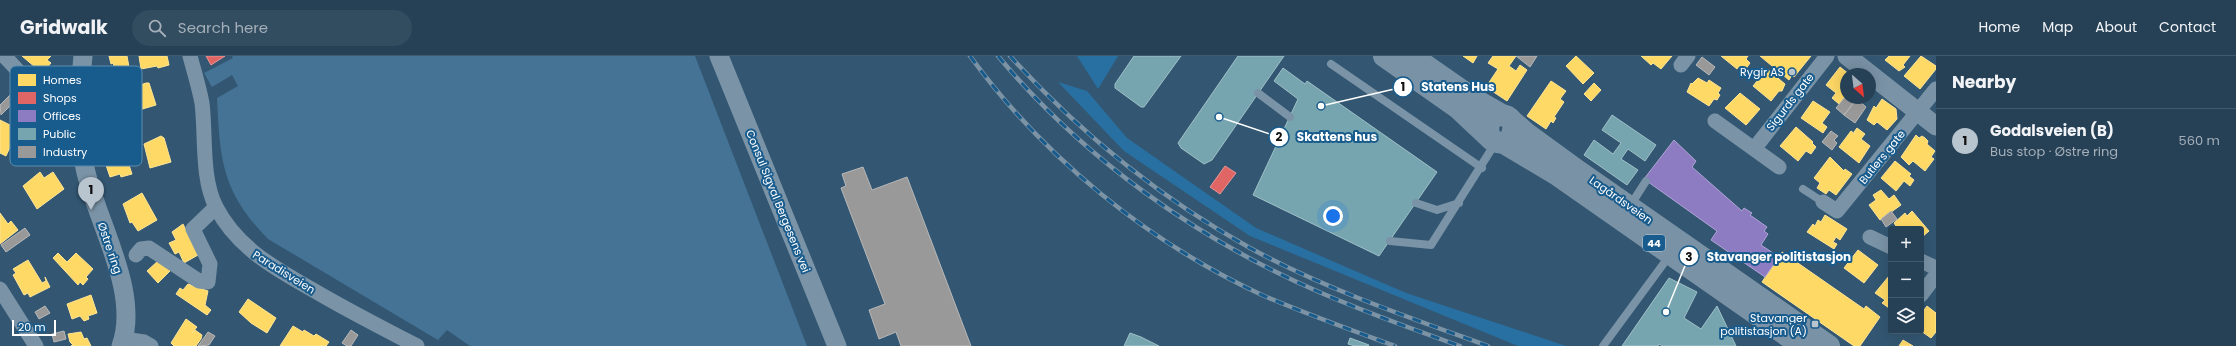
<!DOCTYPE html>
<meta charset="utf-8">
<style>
:root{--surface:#264156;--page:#324c60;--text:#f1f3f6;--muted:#a4afb9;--line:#425a6c;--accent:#b8c4ce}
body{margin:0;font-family:Poppins,sans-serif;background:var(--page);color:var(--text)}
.controls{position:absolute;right:12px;bottom:12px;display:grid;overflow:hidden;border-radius:4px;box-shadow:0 4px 16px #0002}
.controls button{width:36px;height:36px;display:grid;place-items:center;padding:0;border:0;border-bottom:1px solid var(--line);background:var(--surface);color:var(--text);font:20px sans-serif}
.compass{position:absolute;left:1840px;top:12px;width:36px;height:36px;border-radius:50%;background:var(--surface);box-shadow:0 4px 16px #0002;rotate:152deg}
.scale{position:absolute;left:12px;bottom:10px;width:44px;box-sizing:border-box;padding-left:4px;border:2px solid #fff;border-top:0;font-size:11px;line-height:14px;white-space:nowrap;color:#fff;-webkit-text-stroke:3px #185b8d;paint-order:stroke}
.you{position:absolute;left:1333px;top:160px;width:14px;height:14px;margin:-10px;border:3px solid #fff;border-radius:50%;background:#1a73e8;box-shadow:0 0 0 6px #1a73e833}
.badge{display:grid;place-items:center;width:26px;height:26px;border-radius:50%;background:var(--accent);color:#111;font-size:13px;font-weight:700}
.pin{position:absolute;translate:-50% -33px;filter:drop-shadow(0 1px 2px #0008)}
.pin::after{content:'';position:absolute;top:21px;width:14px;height:12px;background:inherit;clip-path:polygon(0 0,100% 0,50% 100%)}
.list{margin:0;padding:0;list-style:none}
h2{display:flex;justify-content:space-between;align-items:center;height:52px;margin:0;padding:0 16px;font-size:17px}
h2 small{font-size:13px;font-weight:400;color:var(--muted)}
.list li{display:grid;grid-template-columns:26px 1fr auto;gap:12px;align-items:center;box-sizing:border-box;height:64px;padding:0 16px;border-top:1px solid var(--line)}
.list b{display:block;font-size:15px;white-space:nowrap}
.list p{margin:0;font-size:13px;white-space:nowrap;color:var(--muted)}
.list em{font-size:13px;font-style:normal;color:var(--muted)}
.icon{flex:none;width:22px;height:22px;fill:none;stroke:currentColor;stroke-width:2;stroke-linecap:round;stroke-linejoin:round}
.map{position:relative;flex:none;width:1936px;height:290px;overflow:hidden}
header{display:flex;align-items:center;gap:24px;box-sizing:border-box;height:56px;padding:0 20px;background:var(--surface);border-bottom:1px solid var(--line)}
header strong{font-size:19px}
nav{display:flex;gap:22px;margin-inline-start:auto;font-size:14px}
.search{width:280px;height:36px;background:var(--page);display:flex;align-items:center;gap:10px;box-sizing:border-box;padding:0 14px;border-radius:22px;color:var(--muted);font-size:15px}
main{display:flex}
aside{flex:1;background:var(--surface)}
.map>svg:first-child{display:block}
</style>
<header>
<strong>Gridwalk</strong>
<div class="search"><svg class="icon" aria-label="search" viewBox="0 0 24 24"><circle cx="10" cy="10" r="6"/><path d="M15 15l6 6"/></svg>Search here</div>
<nav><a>Home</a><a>Map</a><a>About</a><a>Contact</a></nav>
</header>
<main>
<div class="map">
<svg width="1936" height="290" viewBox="0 0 1936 290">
<rect width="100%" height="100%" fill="#335772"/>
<path fill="#2970a2" d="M1077 0H1118L1098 33Z
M1058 26 1087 35 1127 82 1256 172 1406 237 1566 290H1518L1250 180 1124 95Z"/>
<path fill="#447396" d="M232 0H695L807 290H470L447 274 438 284 268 183C222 136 220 105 217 42L238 30 232 19 212 31 204 17 233 2Z"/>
<path fill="#ffd966" stroke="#ffe494" d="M22 0H51L47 4 51 7 42 17Z
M109 0H127L129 11 115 13 113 7 111 8Z
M139 0H167L169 9 158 12 157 10 141 13Z
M1463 0H1477L1473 7Z
M1493 0H1516L1509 10 1516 15 1520 9 1527 14 1507 45 1486 31 1498 13 1488 7Z
M1576 0 1594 17 1583 28 1566 10Z
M1641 0H1672L1661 13 1653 7 1651 9Z
M1721 0H1748L1746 3 1750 7 1745 14 1739 10 1737 13Z
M1760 0H1811L1794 21 1792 19 1789 24Z
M1889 0H1910L1903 9 1905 11 1899 15 1885 4Z
M1921 0 1936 10V13L1920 33 1904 20Z
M1840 11 1849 18H1846V40L1839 48 1832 42 1836 37 1826 29Z
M1767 13 1785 28 1782 35H1779L1771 45 1753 30Z
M1698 22 1707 27 1709 24 1721 32 1718 37 1720 39 1717 44 1714 43 1709 50 1687 36 1691 27 1692 28Z
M1551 25 1566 35 1560 43 1564 46 1554 61 1556 62 1553 67 1551 65 1546 73 1527 60Z
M146 27H149L156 49 139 54 132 32Z
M1594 27 1601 34 1591 45 1584 38Z
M1740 37 1760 53 1746 69 1725 52Z
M1882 43 1896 53 1897 63 1887 74 1877 66 1874 69 1867 64 1874 50 1876 52Z
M1813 45 1830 56 1822 67 1827 71 1823 77 1801 62Z
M0 64 18 73 6 100 0 97Z
M1796 71 1813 86 1812 87 1816 91 1811 98 1806 95 1798 105 1780 90Z
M1857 72 1865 78 1861 83 1870 90 1859 107 1839 91 1851 75 1855 78 1854 76Z
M1916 79 1919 82 1922 80 1925 82 1928 85 1927 88 1935 95 1931 101 1934 103 1925 115 1913 105 1909 109 1901 101Z
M161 80 164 82 171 106 150 112 144 88Z
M124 94 132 118 121 121 120 118 110 121 103 100Z
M1830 101 1844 115 1845 113 1852 118 1836 139 1829 134 1826 138 1817 132 1820 127 1814 122Z
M1895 105 1911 118 1909 120 1914 124 1910 130 1904 125 1896 135 1881 122Z
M40 116 44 122 53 116 64 133 37 153 23 130Z
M1881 134 1889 143 1894 139 1901 149 1880 164 1869 149 1876 144 1873 139Z
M142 137 157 164 138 175 132 166 130 167 123 148Z
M1912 155 1929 175 1921 182V173H1898L1894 167 1905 157 1907 160Z
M0 157 8 168 11 165 18 174 0 188Z
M1825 159 1847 173 1840 184 1836 181 1833 186 1837 188 1834 193 1807 176 1813 168 1815 170 1818 164 1821 166Z
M183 168 198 199 184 207 179 196 175 198 169 187 176 184 172 176Z
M1858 194 1878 209 1864 227 1844 212Z
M1782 196 1864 253 1866 250 1880 261 1860 290H1854L1762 226Z
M58 197 67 206 76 197 93 213 86 221 88 223 83 229 80 226 78 229 53 202Z
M28 204 42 227 46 225 45 221 50 231 30 241 28 237 24 239 13 219 16 217 13 213Z
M159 204 172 213 158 227 147 215Z
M1889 220 1891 250 1889 252 1882 247 1885 244 1875 237Z
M188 228 208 235 205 249 211 254 207 259 176 238 180 232 183 234Z
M91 239 97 257 88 260 89 263 84 265 80 260 72 263 67 248Z
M248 243 276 262 267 277 251 267 239 256Z
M1927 250 1936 257V276L1931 282 1921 275V258Z
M186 263 197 271 192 277 195 274 202 279 201 283 196 290H174L171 287Z
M293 270 303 276 304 274 314 280 316 278 329 286 326 290H280Z
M81 276 84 283 87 282 91 290H71L73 289 70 286 68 278Z
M1903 284 1913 290H1899Z"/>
<path fill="#e06666" stroke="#e99494" d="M206 0H225L211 9Z
M1225 110 1236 117 1220 138 1210 131Z"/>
<path fill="#8e7cc3" stroke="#b0a3d5" d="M1674 84 1696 105 1692 111 1742 155 1744 152 1752 157 1750 159 1767 171 1764 175 1768 178 1761 189 1779 201 1765 221 1711 184 1717 175 1644 123Z"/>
<path fill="#76a5af" stroke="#9fc0c7" d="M1134 0H1181L1144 51H1141L1115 32V28Z
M1238 0H1284L1212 104 1204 108 1181 92 1178 87Z
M1283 12 1305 28 1307 25 1437 116 1379 200 1253 139 1298 43 1274 25Z
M1612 59 1656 89 1645 105 1628 93 1621 103 1638 114 1627 129 1584 99 1594 84 1613 98 1621 87 1602 74Z
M1669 222 1697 236 1684 262 1701 273 1717 250 1736 290H1662L1659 288 1658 290H1622Z
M1130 277 1141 281 1159 290H1124Z
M1350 282 1369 289 1368 290H1355L1348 288Z"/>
<path fill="#999" stroke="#b8b8b8" d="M1516 0H1537L1530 11Z
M1702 1 1715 11 1709 19 1696 9Z
M14 35 20 40 1 59 0 49Z
M1846 40V42L1854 46 1844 59 1836 52Z
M1857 43 1866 51 1855 67 1844 59Z
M1831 75 1838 80 1834 84 1837 87 1832 94 1822 86Z
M863 111 872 134 907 121 971 290H901L896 276 879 283 869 254 885 248 841 132 846 130 842 118Z
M1891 155 1897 163 1886 171 1881 163Z
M25 172 30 179 6 196 1 189Z
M45 250 50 257 39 263 35 256Z
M351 274 358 279 351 290H347L342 287Z
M64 275 66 283 54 286 52 278Z
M208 276 215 280 209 289 198 290Z"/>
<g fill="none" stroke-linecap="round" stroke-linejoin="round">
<path stroke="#7a93a6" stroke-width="8" d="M1331 8 1482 112
M1258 37 1290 61
M1803 133 1823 146
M1416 147 1437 154 1459 147
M1630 150 1646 125
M1390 185 1431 189 1496 86
M1603 290 1670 199"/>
<path stroke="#7a93a6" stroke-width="15" d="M4 0C33 28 34 46 79 46
M190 0C194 15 199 31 202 47 206 79 201 122 216 151 237 192 276 213 313 234 347 254 382 272 417 290
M1681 9 1688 0
M1715 65 1779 111
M1754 93 1827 0
M1823 146 1837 155 1936 33
M1870 181 1891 191
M136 199 141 193 149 192 199 225 208 226 210 208 193 173 216 151
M1921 205 1936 212
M0 233 36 290
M1921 239 1936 219
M124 283 144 286 151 290"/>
<path stroke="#7a93a6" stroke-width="19" d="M83 0C79 38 77 74 85 112 96 165 141 236 121 290
M719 0 837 290
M1847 0 1936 70"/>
<path stroke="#7a92a5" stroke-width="22" d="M1384 0 1458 52 1492 84C1500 88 1506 87 1512 81L1514 68C1509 59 1501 57 1492 62L1488 69 1489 80
M1412 0 1474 43 1502 59
M1512 65 1527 78 1575 113 1829 290
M1504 87 1556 118 1802 290"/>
<defs>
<path id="rail" d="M970 0C1044 102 1148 186 1262 239 1306 258 1351 274 1395 290
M998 0C1083 102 1197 183 1319 236 1365 256 1412 273 1460 290
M1010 0C1080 77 1160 142 1250 192 1325 233 1408 261 1488 290"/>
</defs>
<use href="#rail" stroke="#7b93a5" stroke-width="4.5"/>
<use href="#rail" stroke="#185b8d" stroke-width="3" stroke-dasharray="9" stroke-linecap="butt"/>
</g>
<g fill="#b8c4ce" stroke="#185b8d" stroke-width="1.5">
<circle cx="1792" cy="16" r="4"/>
<rect x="1811" y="264" width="8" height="8" rx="2"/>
</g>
<g text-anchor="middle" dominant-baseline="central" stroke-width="4" stroke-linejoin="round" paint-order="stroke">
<rect fill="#185b8d" stroke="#bacedd" stroke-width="1" x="1643" y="179" width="22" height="16" rx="3"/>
<g font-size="10" font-weight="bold" fill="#fff">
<text x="1654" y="187">44</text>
</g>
<g font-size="11" fill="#fff" stroke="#185b8d" text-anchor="end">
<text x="1784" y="16">Rygir AS</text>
<text x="1807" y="262">Stavanger<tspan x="1807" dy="13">politistasjon (A)</tspan></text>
</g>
<g font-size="11" fill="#fff" stroke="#185b8d">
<text transform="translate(1790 46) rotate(-52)">Sigurds gate</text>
<text transform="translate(1882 101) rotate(-51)">Butlers gate</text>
<text transform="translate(1621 144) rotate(35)">Lagårdsveien</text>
<text transform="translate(778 145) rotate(68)">Consul Sigval Bergesens vei</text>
<text transform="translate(110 192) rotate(71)">Østre ring</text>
<text transform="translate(284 216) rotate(32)">Paradisveien</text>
</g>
</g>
<rect x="10" y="10" width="132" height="100" rx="6" fill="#185b8d" stroke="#5d8caf" stroke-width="1"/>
<rect x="18" y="18" width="18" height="12" fill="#ffd966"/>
<rect x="18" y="36" width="18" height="12" fill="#e06666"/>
<rect x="18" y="54" width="18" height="12" fill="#8e7cc3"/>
<rect x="18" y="72" width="18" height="12" fill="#76a5af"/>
<rect x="18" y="90" width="18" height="12" fill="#999"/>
<g font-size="11" fill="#fff">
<text x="43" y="28">Homes</text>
<text x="43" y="46">Shops</text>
<text x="43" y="64">Offices</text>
<text x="43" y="82">Public</text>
<text x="43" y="100">Industry</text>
</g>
<path fill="none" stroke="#fff" stroke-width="1.5" d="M1321 50L1403 31M1219 61L1279 81M1666 256L1689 200"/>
<g fill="#fff" stroke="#185b8d" stroke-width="1.5">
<circle cx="1321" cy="50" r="4"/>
<circle cx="1219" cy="61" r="4"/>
<circle cx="1666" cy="256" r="4"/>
<circle cx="1403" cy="31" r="10"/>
<circle cx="1279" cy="81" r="10"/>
<circle cx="1689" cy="200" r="10"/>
</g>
<g font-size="12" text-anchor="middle" font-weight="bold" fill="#111">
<text x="1403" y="35">1</text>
<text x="1279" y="85">2</text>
<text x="1689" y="205">3</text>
</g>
<g font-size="12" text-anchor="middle" font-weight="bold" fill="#fff" stroke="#185b8d" stroke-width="4" stroke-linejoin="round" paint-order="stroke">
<text x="1458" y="35">Statens Hus</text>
<text x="1337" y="85">Skattens hus</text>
<text x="1779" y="205">Stavanger politistasjon</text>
</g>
</svg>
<div class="controls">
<button>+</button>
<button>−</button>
<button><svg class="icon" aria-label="layers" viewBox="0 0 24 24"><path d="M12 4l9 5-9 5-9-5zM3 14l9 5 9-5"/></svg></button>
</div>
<svg class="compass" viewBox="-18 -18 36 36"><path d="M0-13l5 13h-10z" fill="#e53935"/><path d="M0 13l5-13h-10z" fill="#a4afb9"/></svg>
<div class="scale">20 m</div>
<div class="you"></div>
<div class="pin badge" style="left:91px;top:154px">1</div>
</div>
<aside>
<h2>Nearby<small></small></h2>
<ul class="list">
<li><span class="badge">1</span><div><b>Godalsveien (B)</b><p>Bus stop · Østre ring</p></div><em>560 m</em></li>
</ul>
</aside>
</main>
